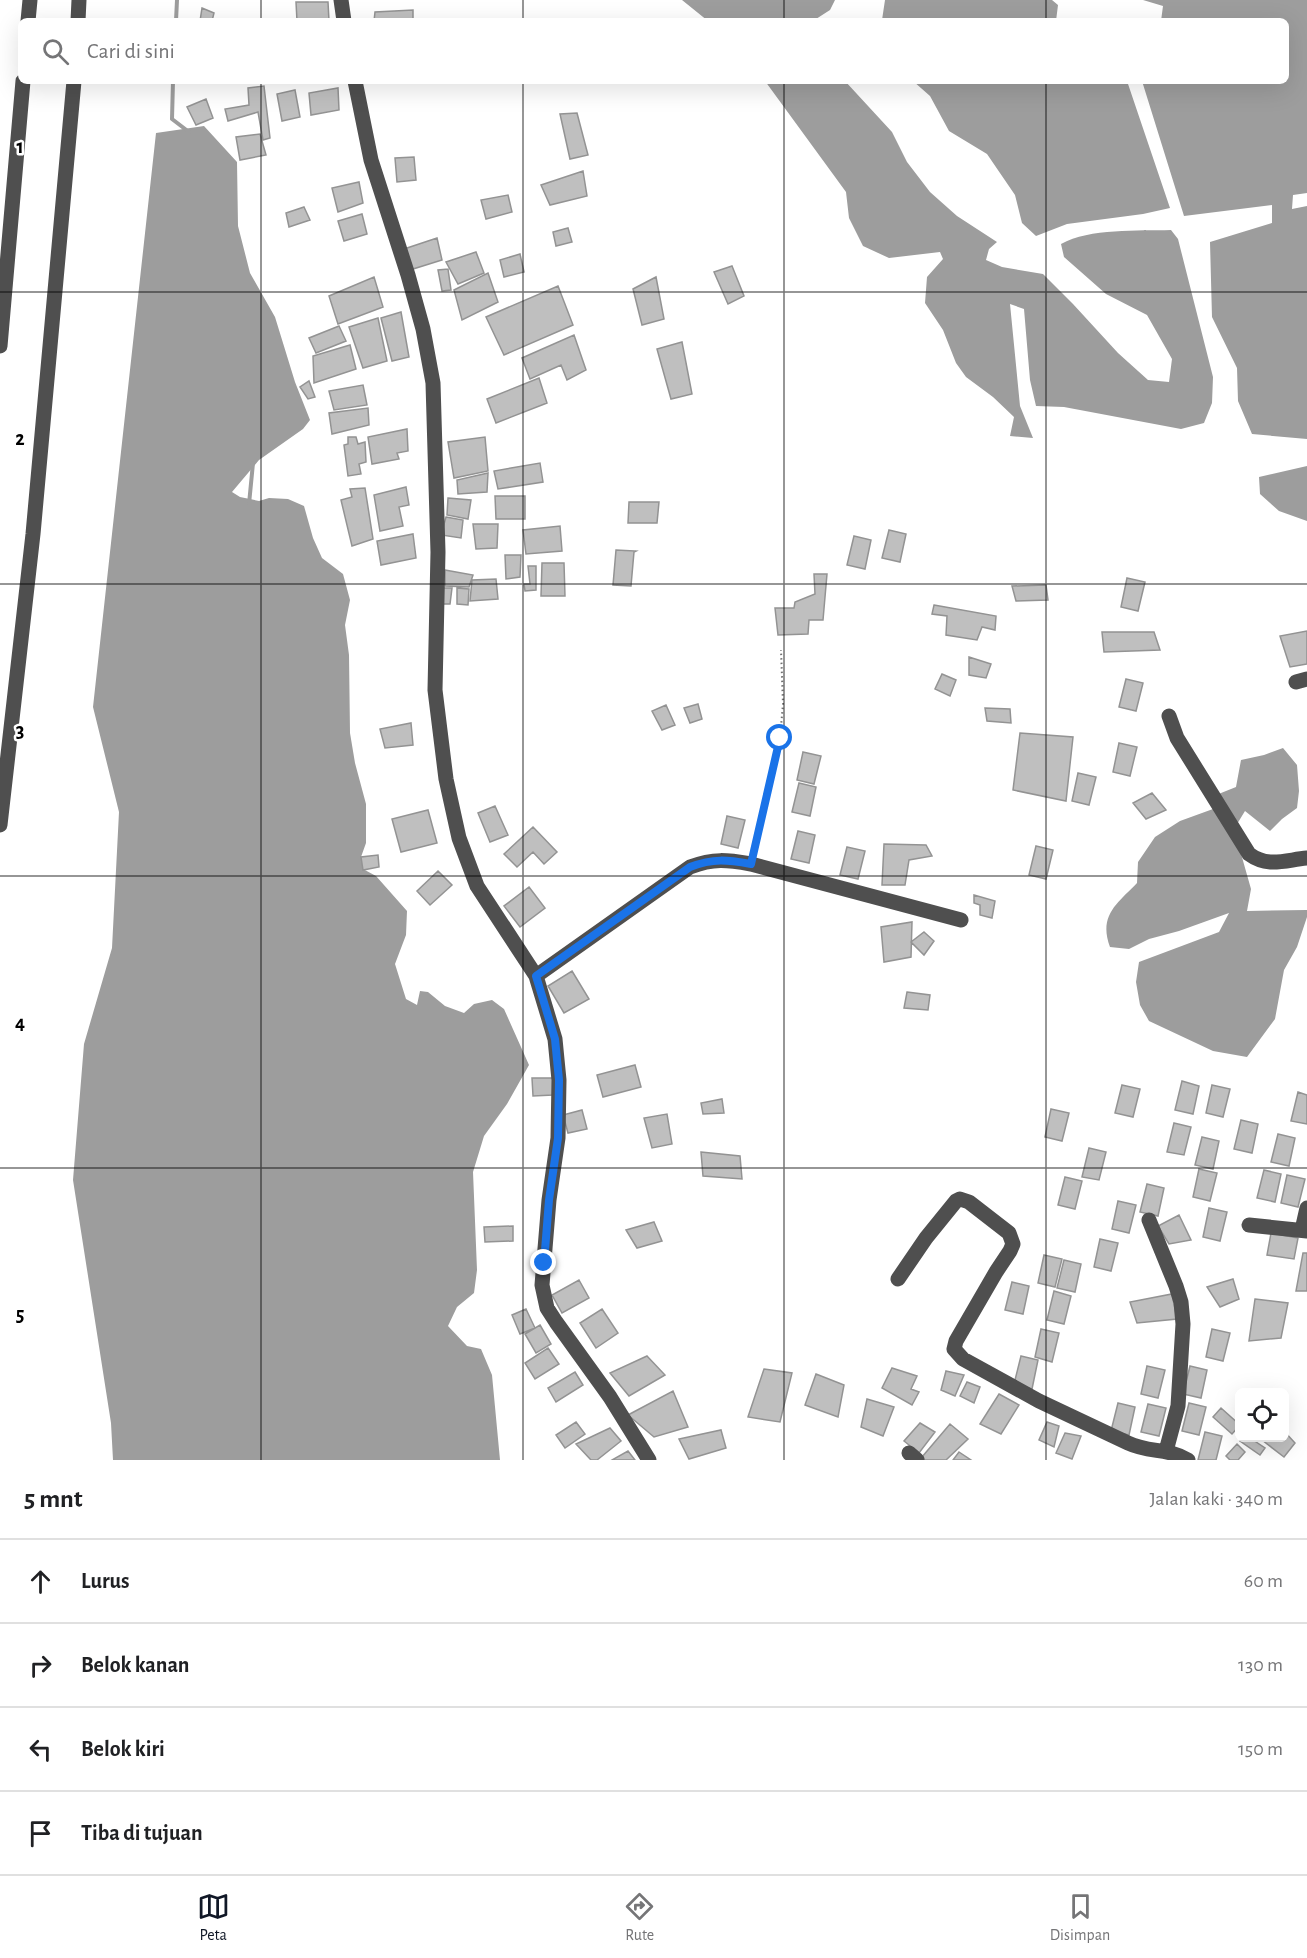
<!DOCTYPE html>
<html lang="id">
<meta charset="utf-8">
<style>
:root{--surface:#fff;--page:#f6f6f6;--text:#202124;--muted:#757577;--line:#e0e0e0;--accent:#111827}
body{margin:0;font-family:"Alegreya Sans",sans-serif;background:var(--page);color:var(--text)}
.controls{position:absolute;right:18px;bottom:18px;display:grid;overflow:hidden;border-radius:9px;box-shadow:0 6px 24px #0002}
.controls button{width:54px;height:54px;display:grid;place-items:center;padding:0;border:0;border-bottom:2px solid var(--line);background:var(--surface);color:var(--text);font:30px sans-serif}
.stop{position:absolute;width:18px;height:18px;margin:-14px;border:4px solid #1a73e8;border-radius:50%;background:#fff}
.stop.end{background:#1a73e8;border-color:#fff;box-shadow:0 2px 6px #0008}
.list{margin:0;padding:0;list-style:none}
h2{display:flex;justify-content:space-between;align-items:center;height:78px;margin:0;padding:0 24px;font-size:26px}
h2 small{font-size:20px;font-weight:400;color:var(--muted)}
.list li{display:grid;grid-template-columns:39px 1fr auto;gap:18px;align-items:center;box-sizing:border-box;height:84px;padding:0 24px;border-top:2px solid var(--line)}
.list b{display:block;font-size:22px;white-space:nowrap}
.list em{font-size:20px;font-style:normal;color:var(--muted)}
.icon{flex:none;width:33px;height:33px;fill:none;stroke:currentColor;stroke-width:2;stroke-linecap:round;stroke-linejoin:round}
.map{position:relative;flex:none;width:1307px;height:1460px;overflow:hidden}
.search{position:absolute;background:var(--surface);box-shadow:0 6px 24px #0002;left:18px;right:18px;top:18px;height:66px;display:flex;align-items:center;gap:15px;box-sizing:border-box;padding:0 21px;border-radius:9px;color:var(--muted);font-size:22px}
.sheet{height:414px;background:var(--surface)}
nav{display:flex;justify-content:space-around;align-items:center;box-sizing:border-box;height:84px;border-top:2px solid var(--line);background:var(--surface);font-size:16px;color:var(--muted)}
nav a{display:grid;justify-items:center;gap:3px}
nav .on{color:var(--accent)}
.map>svg:first-child{display:block}
</style>
<div class="map">
<svg width="1307" height="1460" viewBox="0 0 1307 1460">
<rect width="100%" height="100%" fill="#fff"/>
<path fill="#9d9d9d" d="M682 0H835L830 10 816 19V21H708Z
M885 0H1052L1058 5 1056 21H886L882 20Z
M1143 0H1307V193L1293 195 1292 209 1307 206V439L1252 434 1238 401 1237 368 1212 317 1210 242 1272 223V205L1184 216 1142 81H1286V21H1161L1163 6Z
M765 81H806V83L812 81H845L892 132 907 162 930 192 957 216 997 242 989 249 986 260 1002 267 1043 274 1073 304 1118 353 1148 380 1169 382 1172 359 1147 315 1106 294 1064 257 1061 244C1090 228 1138 231 1171 230L1178 239 1213 377 1212 403 1204 423 1181 429 1064 407 1036 406 1030 380 1024 309 1010 304 1020 406 1033 438 1010 436 1014 417 993 397 966 377 956 363 943 330 925 303 927 277 943 259 940 252 889 258 863 246 849 218 846 192Z
M913 81H1127L1170 208 1143 214 1067 224 1036 236 1022 223 1015 195 987 154 949 131 930 96Z
M204 126 237 162 238 226 250 273 275 317 295 382 310 420 303 429 259 460 232 492 240 497 259 501 269 498 288 499 304 506 313 538 322 558 343 574 350 600 345 625 349 655 350 733 355 763 366 804V843L361 857 363 869 376 876 407 911 406 935 395 964 406 999 417 1005 420 991 428 992 445 1006 464 1013 474 1004 492 1000 504 1009 529 1065 507 1104 484 1136 473 1172 477 1270 474 1293 457 1307 448 1326 467 1346 481 1349 492 1375 500 1460H113L111 1423 73 1180 84 1044 112 948 119 812 93 707 156 133Z
M1307 466V521L1279 511 1260 494 1259 477Z
M1283 748 1297 765 1299 791 1297 808 1282 819 1270 831 1245 811 1234 829 1251 889 1247 911 1307 910V917L1297 947 1284 970 1275 1019 1247 1057 1213 1051 1149 1021 1140 1005 1136 982 1139 962 1219 932 1229 913 1179 931 1149 939 1129 949 1110 947C1098 915 1118 903 1137 883L1138 862 1155 837 1180 821 1213 809 1216 795 1236 787 1241 760 1264 755Z"/>
<g fill="none" stroke-linecap="round" stroke-linejoin="round">
<path stroke="#9d9d9d" stroke-width="4" d="M176 21 177 0
M173 81 172 119 189 132
M249 504 253 463"/>
</g>
<path fill="#bfbfbf" stroke="#939393" stroke-width="1.5" d="M296 2H328L329 21H297Z
M202 8 214 13 212 21H200Z
M413 10V21H374L375 12Z
M264 86 270 138 263 140 258 112 228 121 225 109 249 105 248 88Z
M338 88 339 110 311 115 309 93Z
M295 90 300 117 282 121 277 94Z
M206 99 213 118 196 125 187 107Z
M577 113 588 155 570 159 560 114Z
M260 134 266 155 240 160 236 137Z
M414 157 416 180 397 182 395 158Z
M583 171 587 196 550 205 541 185Z
M359 182 363 203 338 212 332 188Z
M508 195 512 212 486 219 481 200Z
M304 207 310 220 289 227 286 213Z
M362 214 367 234 344 241 338 221Z
M568 228 572 242 556 246 553 232Z
M437 238 442 260 413 269 404 249Z
M476 252 484 273 458 284 446 262Z
M520 254 524 272 504 277 500 260Z
M732 266 744 296 728 304 714 272Z
M448 269 451 290 442 291 438 270Z
M488 273 498 302 462 320 454 290Z
M374 277 383 307 338 324 329 296Z
M656 277 664 319 642 325 633 289Z
M558 286 573 325 504 355 486 317Z
M401 312 409 357 392 361 381 318Z
M378 318 387 361 363 368 349 327Z
M339 326 346 341 316 353 309 338Z
M574 335 586 370 567 380 561 365 530 379 522 358Z
M682 342 692 394 671 399 657 349Z
M350 345 356 369 314 383 313 356Z
M539 378 547 403 496 423 487 399Z
M309 381 315 397 308 399 300 387Z
M363 385 367 405 334 410 329 391Z
M368 408 369 425 332 434 329 413Z
M407 429 408 451 397 453 399 459 372 464 368 437Z
M348 437H356L358 444 365 442 366 462 359 464 361 474 348 476 344 445 348 444Z
M485 437 488 471 454 478 448 442Z
M540 463 543 482 498 489 494 471Z
M488 473 487 492 458 494 457 480Z
M406 487 409 505 399 507 403 526 380 531 374 495Z
M365 488 373 539 352 546 341 500 352 497 350 489Z
M495 496H525V519H496Z
M448 498 471 500 468 519 447 515Z
M629 502H659L657 523H628Z
M446 517 463 520 461 538 441 535Z
M473 524H498L497 548 476 549Z
M560 526 562 551 526 554 523 530Z
M889 530 906 534 900 562 882 558Z
M413 534 416 558 381 565 377 541Z
M854 536 871 540 865 569 847 565Z
M616 550 636 551 634 552 631 586 613 585Z
M505 555H521L520 577 506 579Z
M542 563H564L565 596H541Z
M528 566H536V590L525 591 524 584H530Z
M445 570 473 575 469 587 445 586Z
M814 574H827L823 620H809L808 634 778 635 775 608H794L795 602 815 594Z
M1127 578 1145 582 1138 611 1121 607Z
M496 579 498 599 470 601 472 580Z
M1046 585 1048 600 1016 601 1012 586Z
M440 588H452L450 604H440Z
M457 588 469 589 468 605 457 604Z
M934 605 996 616 995 630 982 627 977 640 946 635 947 616 932 614Z
M1307 631V664L1290 667 1280 636Z
M1102 632H1154L1160 650 1104 652Z
M969 657 991 664 986 678 969 675Z
M942 674 956 680 950 696 935 689Z
M1126 679 1143 683 1136 711 1119 707Z
M698 704 702 719 690 723 684 708Z
M666 705 675 725 662 730 652 711Z
M985 708 1010 709 1011 723 987 721Z
M411 723 413 745 385 748 380 729Z
M1020 733 1073 737 1066 801 1013 790Z
M1119 743 1137 747 1130 776 1113 772Z
M803 752 821 756 814 784 797 780Z
M1078 773 1096 777 1089 805 1072 801Z
M799 783 816 787 810 816 792 812Z
M1152 793 1166 810 1146 819 1133 803Z
M495 806 508 835 490 842 478 813Z
M428 810 437 843 401 852 392 819Z
M727 816 745 820 738 848 721 844Z
M533 827 557 852 544 864 533 852 517 867 504 854Z
M798 831 815 835 809 863 791 859Z
M884 844 926 845 932 856 909 860 905 885H882Z
M1036 846 1053 850 1046 879 1029 875Z
M847 847 865 851 858 879 840 875Z
M378 855 379 867 363 870 361 857Z
M438 871 452 885 430 905 417 891Z
M529 887 545 908 520 927 504 906Z
M974 895 995 901 992 918 980 915V905L974 903Z
M912 922 911 957 884 962 881 927Z
M924 932 934 941 924 955 911 942Z
M572 971 589 999 564 1013 548 986Z
M907 992 930 995 928 1010 904 1008Z
M635 1065 641 1087 603 1097 597 1075Z
M532 1078H553V1095L533 1096Z
M1182 1081 1199 1086 1193 1114 1175 1110Z
M1122 1085 1140 1089 1133 1117 1115 1113Z
M1212 1085 1230 1089 1223 1117 1206 1113Z
M1298 1092 1307 1095V1124L1291 1121Z
M722 1099 724 1113 703 1114 701 1103Z
M1051 1109 1069 1113 1062 1141 1045 1137Z
M582 1110 587 1129 568 1133 563 1115Z
M667 1114 672 1144 652 1148 644 1118Z
M1241 1120 1258 1124 1252 1153 1234 1149Z
M1174 1123 1191 1127 1184 1155 1167 1152Z
M1278 1134 1295 1138 1289 1166 1271 1162Z
M1202 1137 1219 1141 1213 1169 1195 1165Z
M1089 1148 1106 1152 1099 1180 1082 1177Z
M701 1152 740 1156 742 1179 703 1176Z
M1199 1169 1217 1173 1210 1201 1193 1197Z
M1264 1170 1281 1174 1275 1202 1257 1198Z
M1287 1175 1305 1179 1298 1207 1281 1203Z
M1065 1177 1082 1181 1075 1209 1058 1205Z
M1147 1184 1164 1188 1158 1216 1140 1212Z
M1118 1201 1136 1205 1129 1233 1112 1229Z
M1209 1208 1227 1212 1220 1241 1203 1237Z
M1179 1215 1191 1240 1169 1244 1158 1226Z
M654 1222 662 1241 637 1248 626 1230Z
M513 1226V1241L485 1242 484 1227Z
M1271 1233 1298 1238 1294 1259 1267 1255Z
M1100 1239 1118 1243 1111 1271 1094 1267Z
M1303 1253H1307V1291H1296Z
M1044 1255 1062 1259 1055 1287 1038 1283Z
M1064 1260 1081 1264 1075 1292 1057 1288Z
M1233 1279 1239 1299 1220 1307 1207 1287Z
M579 1280 589 1298 562 1313 552 1295Z
M1012 1282 1029 1286 1023 1314 1005 1310Z
M1054 1291 1071 1296 1064 1324 1047 1320Z
M1172 1294 1177 1319 1137 1323 1130 1302Z
M1255 1299 1288 1303 1281 1338 1249 1341Z
M526 1309 535 1328 520 1334 512 1315Z
M602 1309 618 1333 596 1348 580 1323Z
M540 1325 551 1344 536 1353 525 1334Z
M1041 1329 1059 1333 1052 1362 1035 1357Z
M1212 1329 1230 1333 1223 1361 1206 1357Z
M548 1348 559 1364 535 1379 525 1363Z
M647 1356 665 1375 629 1396 610 1373Z
M1021 1356 1038 1360 1032 1389 1014 1384Z
M1147 1366 1165 1370 1158 1398 1141 1394Z
M1190 1366 1207 1370 1201 1398 1183 1394Z
M892 1368 917 1376 911 1389 919 1392 912 1405 882 1388Z
M764 1369 792 1373 780 1422 748 1417Z
M946 1371 964 1375 955 1396 941 1390Z
M575 1372 583 1385 556 1402 548 1388Z
M816 1374 844 1385 838 1417 805 1405Z
M967 1382 980 1387 974 1403 960 1396Z
M673 1391 688 1427 654 1437 628 1415Z
M999 1394 1019 1405 1001 1434 980 1424Z
M867 1399 894 1407 883 1436 861 1427Z
M1118 1403 1135 1407 1129 1435 1111 1431Z
M1189 1403 1206 1407 1199 1435 1182 1431Z
M1148 1404 1166 1408 1159 1436 1141 1432Z
M1221 1408 1240 1425 1232 1434 1213 1417Z
M576 1422 585 1434 565 1448 556 1435Z
M1047 1422 1059 1426 1054 1447 1039 1440Z
M920 1423 935 1432 919 1453 904 1441Z
M950 1424 968 1439 946 1460H925L922 1457Z
M610 1428 621 1441 597 1460H591L576 1444Z
M721 1430 726 1448 689 1459 679 1439Z
M1284 1431 1295 1443 1284 1457 1262 1440 1264 1438H1284Z
M1205 1432 1222 1436 1216 1460H1198Z
M1065 1433 1081 1436 1072 1459 1056 1453Z
M1242 1438H1250L1265 1448 1260 1455 1240 1441Z
M1237 1444 1245 1452 1238 1460H1230L1226 1456Z
M628 1451 635 1460H612Z
M959 1452 971 1460H953Z"/>
<g fill="none" stroke-linecap="round" stroke-linejoin="round">
<path stroke="#717171" stroke-width="2" stroke-dasharray="1.5 3" stroke-linecap="butt" d="M754 850 780 738 783 704 781 650"/>
<path stroke="#4f4f4f" stroke-width="15" d="M341 0 344 21
M28 21 30 0
M78 21 79 0
M355 81 371 160 408 275 423 329 433 383 438 552 435 690 446 779 459 838 477 886 536 976 555 1039 559 1080 558 1138 549 1200 542 1285 547 1308 556 1322 610 1397 649 1460
M0 346 23 81
M1296 682 1307 679
M1169 716 1177 738 1249 854C1268 868 1285 860 1307 858
M0 825 33 534 74 81
M536 976 690 867C714 858 727 860 751 864L961 920
M1149 1220 1176 1286 1181 1302 1183 1324 1178 1406 1166 1451
M1249 1225 1307 1231
M1302 1230 1307 1208
M898 1279 926 1238 956 1201 960 1199 969 1202 1009 1233 1013 1244 1010 1251 996 1272 956 1341 954 1349 963 1359 1039 1401 1128 1443C1149 1453 1169 1448 1188 1460
M909 1453 917 1460"/>
</g>
<g fill="none" stroke-linecap="round" stroke-linejoin="round">
<path stroke="#1a73e8" stroke-width="8" d="M544 1263 549 1200 558 1138 559 1080 555 1039 536 976 690 867C714 858 727 860 751 864L780 738"/>
</g>
<path fill="none" stroke="#000" stroke-width="1.5" stroke-opacity="0.55" d="M261 0V21M523 0V21M784 0V21M1046 0V21M261 81V1460M523 81V1460M784 81V1460M1046 81V1460M0 292H1307M0 584H1307M0 876H1307M0 1168H1307"/>
<g font-size="20" text-anchor="middle" font-weight="bold" fill="#000" stroke="#fff" stroke-width="5" stroke-linejoin="round" paint-order="stroke">
<text x="20" y="153">1</text>
<text x="20" y="445">2</text>
<text x="20" y="737">3</text>
<text x="20" y="1029">4</text>
<text x="20" y="1321">5</text>
</g>
</svg>
<div class="controls">
<button><svg class="icon" aria-label="locate" viewBox="0 0 24 24"><circle cx="12" cy="12" r="6"/><path d="M12 2v4M12 18v4M2 12h4M18 12h4"/></svg></button>
</div>
<div class="stop" style="left:780px;top:738px"></div>
<div class="stop end" style="left:544px;top:1263px"></div>
<div class="search"><svg class="icon" aria-label="search" viewBox="0 0 24 24"><circle cx="10" cy="10" r="6"/><path d="M15 15l6 6"/></svg>Cari di sini</div>
</div>
<section class="sheet">
<h2>5 mnt<small>Jalan kaki · 340 m</small></h2>
<ul class="list">
<li><svg class="icon" aria-label="ahead" viewBox="0 0 24 24"><path d="M12 20V5M6 11l6-6 6 6"/></svg><div><b>Lurus</b></div><em>60 m</em></li>
<li><svg class="icon" aria-label="right" viewBox="0 0 24 24"><path d="M7 20v-9h11M14 6l5 5-5 5"/></svg><div><b>Belok kanan</b></div><em>130 m</em></li>
<li><svg class="icon" aria-label="left" viewBox="0 0 24 24"><path d="M17 20v-9H6M10 6l-5 5 5 5"/></svg><div><b>Belok kiri</b></div><em>150 m</em></li>
<li><svg class="icon" aria-label="arrive" viewBox="0 0 24 24"><path d="M6 21V4h12l-3 4 3 4H6"/></svg><div><b>Tiba di tujuan</b></div></li>
</ul>
</section>
<nav>
<a class="on"><svg class="icon" aria-label="map" viewBox="0 0 24 24"><path d="M3 6l6-2 6 2 6-2v14l-6 2-6-2-6 2zM9 4v14M15 6v14"/></svg>Peta</a>
<a><svg class="icon" aria-label="directions" viewBox="0 0 24 24"><path d="M12 3l9 9-9 9-9-9zM9 14v-3h6M13 9l2 2-2 2"/></svg>Rute</a>
<a><svg class="icon" aria-label="saved" viewBox="0 0 24 24"><path d="M7 4h10v16l-5-4-5 4z"/></svg>Disimpan</a>
</nav>
